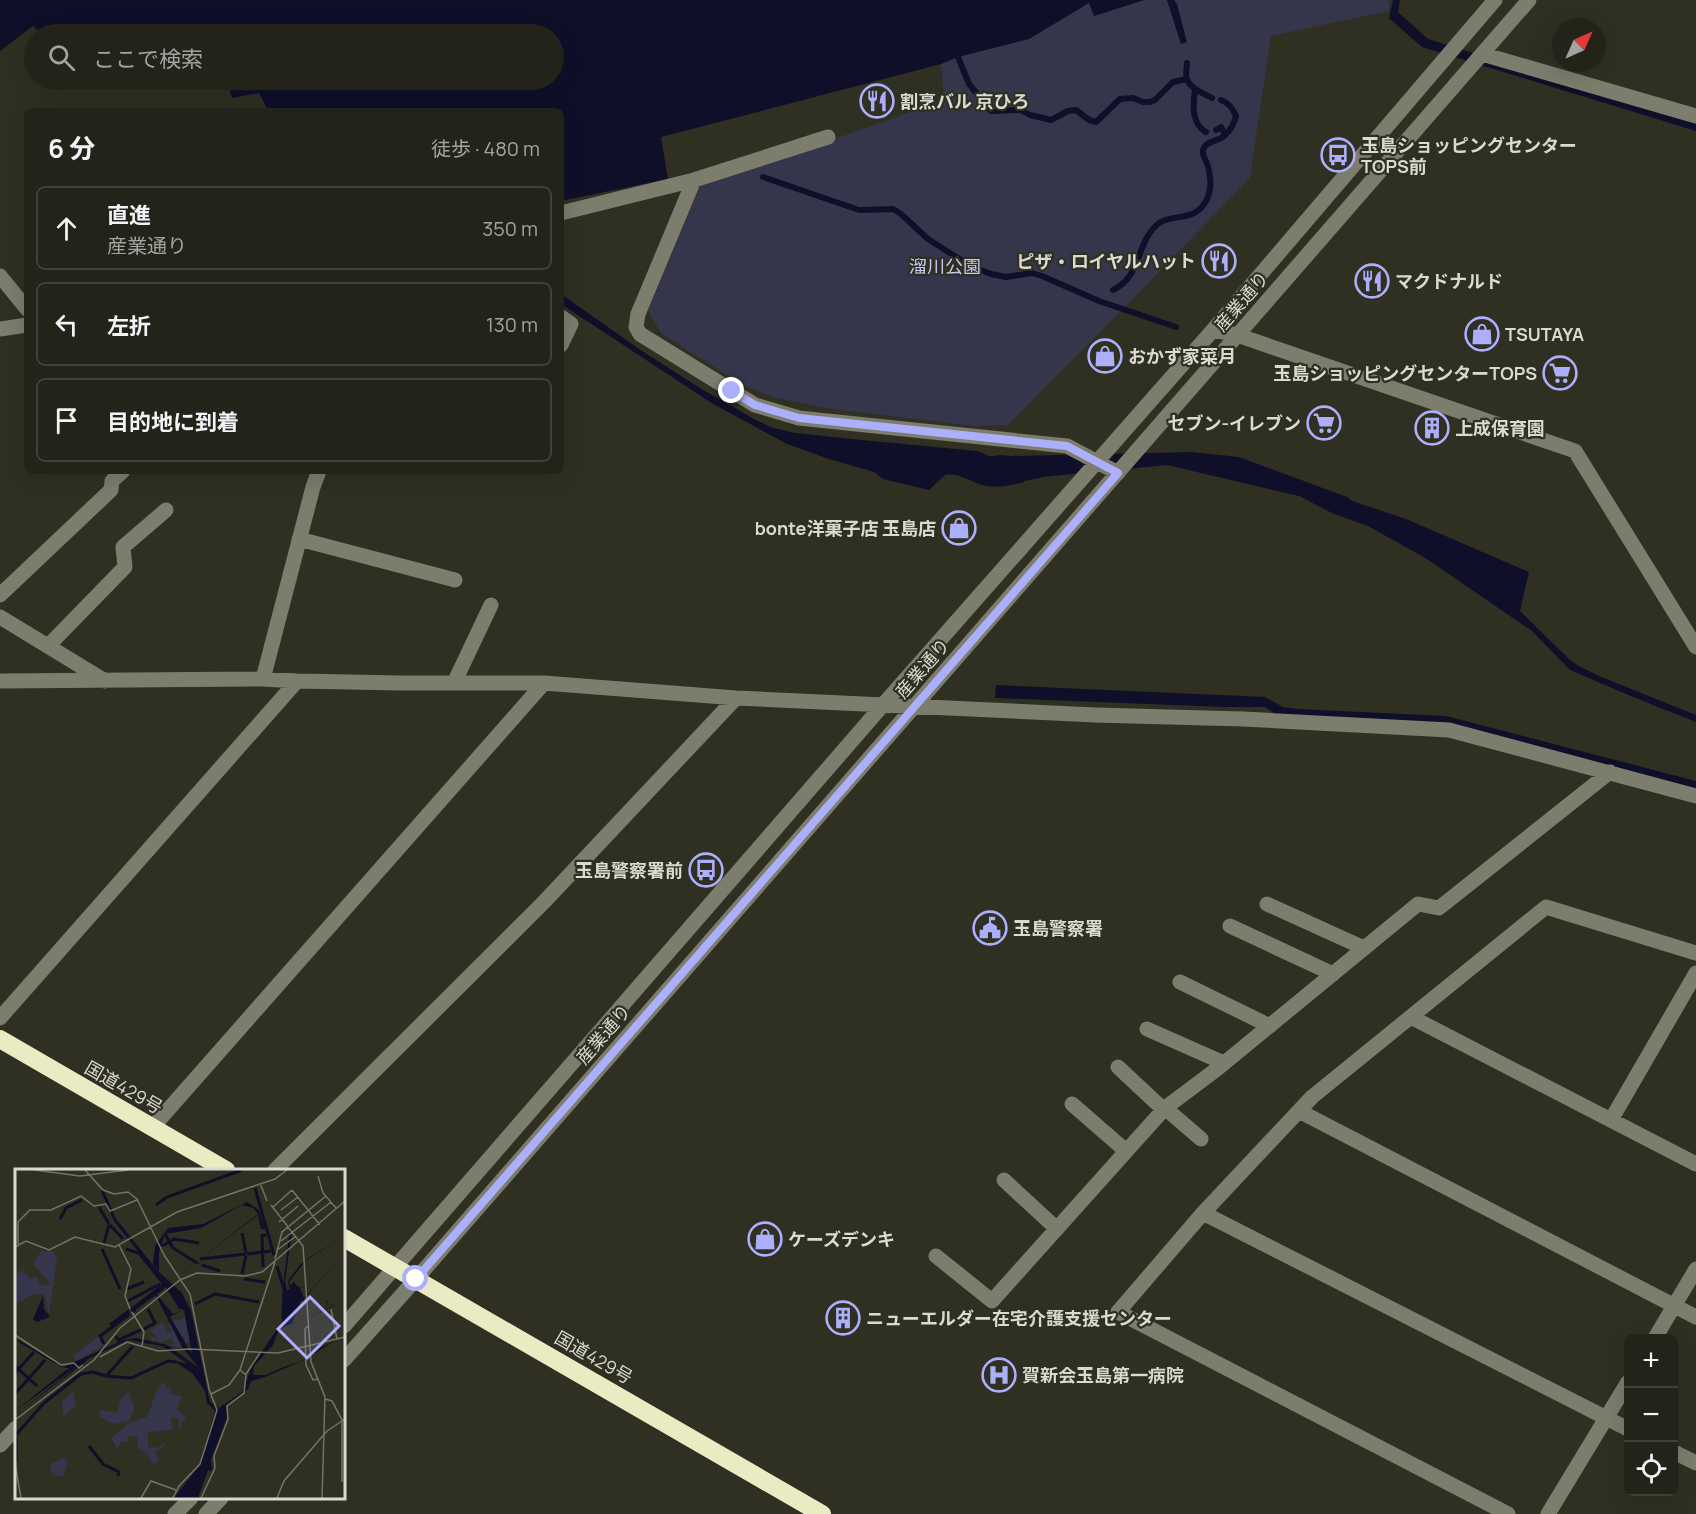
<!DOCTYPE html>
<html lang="ja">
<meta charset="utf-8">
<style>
:root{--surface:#23231a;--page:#2f2f27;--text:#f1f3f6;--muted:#a3a4a2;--line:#404039}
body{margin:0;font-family:Manrope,"Noto Sans JP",sans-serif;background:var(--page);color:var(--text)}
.controls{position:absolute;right:18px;bottom:18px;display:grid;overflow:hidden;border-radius:9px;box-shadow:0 6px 24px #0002}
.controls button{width:54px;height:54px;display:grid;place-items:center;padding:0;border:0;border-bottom:2px solid var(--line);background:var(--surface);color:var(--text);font:30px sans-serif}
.compass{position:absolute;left:1552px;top:18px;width:54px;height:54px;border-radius:50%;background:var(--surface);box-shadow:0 6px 24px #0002;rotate:45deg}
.stop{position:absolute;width:18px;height:18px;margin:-14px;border:4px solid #acaffb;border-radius:50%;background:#fff}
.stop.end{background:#acaffb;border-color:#fff;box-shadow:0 2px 6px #0008}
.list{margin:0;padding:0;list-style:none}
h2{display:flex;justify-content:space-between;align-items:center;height:78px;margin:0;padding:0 24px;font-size:26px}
h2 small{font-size:20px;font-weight:400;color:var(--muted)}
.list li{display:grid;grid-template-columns:39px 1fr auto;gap:18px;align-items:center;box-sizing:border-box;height:84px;margin:0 12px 12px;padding:0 12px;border:2px solid var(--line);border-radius:9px}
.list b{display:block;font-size:22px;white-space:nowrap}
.list p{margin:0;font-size:20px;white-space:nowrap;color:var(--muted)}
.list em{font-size:20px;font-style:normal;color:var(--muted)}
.icon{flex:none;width:33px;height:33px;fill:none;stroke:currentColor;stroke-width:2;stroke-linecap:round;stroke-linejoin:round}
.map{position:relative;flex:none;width:1696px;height:1514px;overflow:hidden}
.search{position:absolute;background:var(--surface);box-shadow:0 6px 24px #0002;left:24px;top:24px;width:540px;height:66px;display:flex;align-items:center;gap:15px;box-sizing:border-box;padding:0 21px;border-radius:33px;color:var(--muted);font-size:22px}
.panel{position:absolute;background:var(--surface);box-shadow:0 6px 24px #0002;left:24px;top:108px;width:540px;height:366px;border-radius:9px}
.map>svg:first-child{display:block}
</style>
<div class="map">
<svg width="1696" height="1514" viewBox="0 0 1696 1514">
<rect width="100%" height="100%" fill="#2f2f22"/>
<path fill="#35364c" d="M1144 0H1167L1181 43 1177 4 1174 0H1389V11L1271 36 1250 178 1120 312 1008 425 974 426 826 408 773 397 744 386 661 333 648 311 700 186 709 178 832 140 944 100 941 64 958 57 1029 39 1090 2 1094 16Z"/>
<path fill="#100f2a" d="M0 0H1144L1094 16 1089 3 1029 39 958 57 941 64 661 137 668 179 561 201V111H268L259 93 232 98 227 80H554V34H42L33 26 0 51Z
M1167 0H1174L1177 4 1187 42 1181 44Z
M1393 0H1400L1398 12 1428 39 1696 122V131L1422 47 1389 18Z
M561 294 639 349 700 388 754 419 773 428 795 433 862 440 977 451 989 456H996L999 455 1011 456 1191 452 1239 457 1347 497 1352 501 1406 519 1529 572 1520 611 1570 660 1579 666 1599 676 1696 715V722L1633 697 1570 670 1532 631 1427 559 1368 526 1334 514 1299 496 1167 465 1043 477 1025 481 1022 483C1011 485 998 488 987 486 972 484 961 472 945 475L929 490 883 479 874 472 829 459 787 444 713 404 561 304Z
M996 685 1265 697 1283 707 1297 709 1446 716 1696 781V789L1447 723 1279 716 1265 707H1223L995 698Z"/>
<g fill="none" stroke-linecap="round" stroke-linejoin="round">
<path stroke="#100f2a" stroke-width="6" d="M958 57 969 84 991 111 1021 110 1030 115 1051 120 1068 111 1076 110 1089 120 1096 122 1120 99 1133 98 1143 102H1150L1155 100 1173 82 1187 79
M1187 63C1187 67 1185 75 1187 79 1190 89 1205 94 1212 98
M1195 89C1193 104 1191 124 1206 132
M1216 130 1221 127 1225 135
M763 177 859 210 893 209 901 214 928 239 953 255 973 267 991 274 1006 277 1032 273 1042 276 1099 301 1176 327
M1113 290C1143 276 1135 242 1159 223 1173 213 1196 223 1207 199 1212 189 1211 174 1207 163 1205 159 1202 155 1203 150 1206 140 1219 142 1225 135 1230 131 1234 124 1236 116 1232 108 1229 103 1221 100"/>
<path stroke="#7c7d6d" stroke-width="15" d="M1482 54 1696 116
M828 137 694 180 638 314 636 327 640 334 755 405 799 418 1067 446 1118 473
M561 213 694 180
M0 276 27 309
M561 317 571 324 561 345
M0 329 27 325
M1213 330 1237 335 1575 451 1696 647
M299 539 455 580
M0 595 111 490 112 481 123 471
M0 617 105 681
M48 646 125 567 123 547 166 510
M263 679 313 487 319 471
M0 681 263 679 297 681 401 683H544L736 698 1095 715 1243 719 1449 730 1696 796
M454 683 491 605
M1267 904 1364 948
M1230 926 1333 974
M1180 982 1270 1026
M1411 1017 1696 1164
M0 1018 297 681
M1147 1029 1224 1063
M1118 1067 1164 1110
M1072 1104 1126 1151
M1165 1108 1201 1139
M1299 1111 1696 1317
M1611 1120 1696 973
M152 1128 544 683
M275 1170 543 903 736 698
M1004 1180 1057 1229
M1203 1213 1628 1429
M936 1256 992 1301 1165 1108 1217 1069 1418 904 1439 908 1610 772
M344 1326 882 706 1213 330 1495 0
M1655 1338 1696 1269
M344 1360 416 1279 1529 0
M0 1445 16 1428
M1674 1452 1696 1463
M175 1514 191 1498
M206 1514 221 1498
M1508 1514 1118 1312 1203 1213 1312 1097 1546 907 1696 953
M1548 1514 1628 1382"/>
<path stroke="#eaebc2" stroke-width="18" d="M0 1039 226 1170
M344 1238 822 1514"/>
</g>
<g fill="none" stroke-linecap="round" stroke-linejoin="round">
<path stroke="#acaffb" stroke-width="8" d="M416 1279 1118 473 1067 446 799 418 755 405 732 391"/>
</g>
<defs>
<symbol id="restaurant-ring" viewBox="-11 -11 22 22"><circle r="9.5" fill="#2f2f22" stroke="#acaffb" stroke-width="1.5"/><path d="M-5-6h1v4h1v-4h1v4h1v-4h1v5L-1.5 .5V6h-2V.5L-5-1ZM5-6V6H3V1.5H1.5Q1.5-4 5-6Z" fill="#acaffb"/></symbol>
<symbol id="bus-ring" viewBox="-11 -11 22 22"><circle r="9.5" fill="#2f2f22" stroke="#acaffb" stroke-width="1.5"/><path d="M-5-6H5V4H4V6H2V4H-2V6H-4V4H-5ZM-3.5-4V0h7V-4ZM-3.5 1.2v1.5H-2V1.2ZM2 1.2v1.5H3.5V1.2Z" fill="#acaffb"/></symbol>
<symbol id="shop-ring" viewBox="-11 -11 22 22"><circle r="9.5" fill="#2f2f22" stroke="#acaffb" stroke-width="1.5"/><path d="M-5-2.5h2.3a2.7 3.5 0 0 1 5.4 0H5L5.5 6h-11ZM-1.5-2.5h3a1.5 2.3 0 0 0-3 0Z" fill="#acaffb"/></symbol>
<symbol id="supermarket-ring" viewBox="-11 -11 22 22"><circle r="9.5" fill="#2f2f22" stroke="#acaffb" stroke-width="1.5"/><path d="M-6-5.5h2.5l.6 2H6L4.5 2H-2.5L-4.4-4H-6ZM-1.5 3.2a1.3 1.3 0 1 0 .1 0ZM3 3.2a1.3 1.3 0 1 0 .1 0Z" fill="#acaffb"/></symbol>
<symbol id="building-ring" viewBox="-11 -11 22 22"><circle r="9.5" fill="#2f2f22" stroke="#acaffb" stroke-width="1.5"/><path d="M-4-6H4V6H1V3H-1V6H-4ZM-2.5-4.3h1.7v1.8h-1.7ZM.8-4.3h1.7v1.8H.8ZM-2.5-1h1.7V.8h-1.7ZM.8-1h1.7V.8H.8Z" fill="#acaffb"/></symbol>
<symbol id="civic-ring" viewBox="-11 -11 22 22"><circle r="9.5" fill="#2f2f22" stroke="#acaffb" stroke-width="1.5"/><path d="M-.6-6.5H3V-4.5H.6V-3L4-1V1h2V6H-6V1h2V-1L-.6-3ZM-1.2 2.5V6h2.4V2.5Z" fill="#acaffb"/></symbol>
<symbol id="hospital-ring" viewBox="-11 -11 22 22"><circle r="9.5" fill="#2f2f22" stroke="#acaffb" stroke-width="1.5"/><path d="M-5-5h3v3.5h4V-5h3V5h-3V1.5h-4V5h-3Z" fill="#acaffb"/></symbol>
</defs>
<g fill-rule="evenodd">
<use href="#restaurant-ring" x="858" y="82" width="38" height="38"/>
<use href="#bus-ring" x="1319" y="136" width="38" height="38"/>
<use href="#restaurant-ring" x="1200" y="242" width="38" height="38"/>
<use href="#restaurant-ring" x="1353" y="262" width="38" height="38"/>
<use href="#shop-ring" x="1463" y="315" width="38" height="38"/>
<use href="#shop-ring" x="1086" y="337" width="38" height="38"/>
<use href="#supermarket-ring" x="1541" y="354" width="38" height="38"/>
<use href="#supermarket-ring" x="1305" y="404" width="38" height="38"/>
<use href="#building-ring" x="1413" y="409" width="38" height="38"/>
<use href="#shop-ring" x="940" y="509" width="38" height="38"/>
<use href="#bus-ring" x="687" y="851" width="38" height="38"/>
<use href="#civic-ring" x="971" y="909" width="38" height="38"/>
<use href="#shop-ring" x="746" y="1220" width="38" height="38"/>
<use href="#building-ring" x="824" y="1299" width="38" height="38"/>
<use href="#hospital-ring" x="980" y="1356" width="38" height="38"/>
</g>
<g text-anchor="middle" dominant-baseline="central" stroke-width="4.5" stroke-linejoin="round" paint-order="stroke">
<g font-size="18" font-weight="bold" fill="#dadad1" stroke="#2f2f22" text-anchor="start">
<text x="900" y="101">割烹バル 京ひろ</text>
<text x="1361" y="145">玉島ショッピングセンター<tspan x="1361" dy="21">TOPS前</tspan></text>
<text x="1196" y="261" text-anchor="end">ピザ・ロイヤルハット</text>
<text x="1395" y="281">マクドナルド</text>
<text x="1505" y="334">TSUTAYA</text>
<text x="1128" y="356">おかず家菜月</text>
<text x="1537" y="373" text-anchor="end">玉島ショッピングセンターTOPS</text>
<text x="1301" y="423" text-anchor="end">セブン-イレブン</text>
<text x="1455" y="428">上成保育園</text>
<text x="936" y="528" text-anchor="end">bonte洋菓子店 玉島店</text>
<text x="683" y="870" text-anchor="end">玉島警察署前</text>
<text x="1013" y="928">玉島警察署</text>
<text x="788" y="1239">ケーズデンキ</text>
<text x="866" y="1318">ニューエルダー在宅介護支援センター</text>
<text x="1022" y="1375">賀新会玉島第一病院</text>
</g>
<g font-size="18" fill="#c5c8f7" stroke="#2f2f22">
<text x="945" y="266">溜川公園</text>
</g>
<g font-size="18" fill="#dadad1" stroke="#2f2f22">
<text transform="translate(1241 301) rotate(-49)">産業通り</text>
<text transform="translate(922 668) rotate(-49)">産業通り</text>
<text transform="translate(603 1034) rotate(-49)">産業通り</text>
<text transform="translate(124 1087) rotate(30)">国道429号</text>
<text transform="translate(594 1357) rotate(30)">国道429号</text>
</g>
</g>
<g transform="translate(15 1169)">
<rect width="330" height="330" fill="#2f2f22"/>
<path d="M26 82H37L42 88 34 146 29 125 17 126 0 135 1 106 6 101 15 109 22 107 25 117 36 115 18 95ZM169 142 175 173 169 175 170 165 167 169 157 151 168 150ZM156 152 167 178 155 177 159 174 156 169 146 173 137 171 135 167 143 170 136 162 130 165 148 153 152 164 158 161 153 157ZM84 167 89 176 61 192 58 187ZM151 213 150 219H156V225L167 227 162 240 172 250 166 253 168 260 163 258 164 251 159 248 156 250 158 261 133 263V279L145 278 148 273 150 276 140 283 144 290 139 297 133 286 122 278 123 269 114 266 112 273 107 272 102 280 96 269 115 253 132 248 144 216ZM59 222 60 237 48 248 47 232ZM114 222 119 240 114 252 98 255 85 248 84 243 87 241 102 244 105 231ZM49 288 53 292 51 301 48 307H39L35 302 36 295Z" fill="#35364c"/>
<path d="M232 33 244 41 250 60H246L243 46 181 93 188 96 180 94 164 106 243 45 238 39 227 36 186 59 150 65 144 83V103L167 124 176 142 195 233 204 239 227 223 237 197 267 153 269 109 274 68 278 55 270 112 272 121 275 120 273 113 275 109 286 95 290 92 330 67 292 90 274 113 276 117 278 113 285 105 278 113 285 119 289 117 285 120 289 129 330 84 288 131 291 134 303 129 313 132 319 137 330 131 312 141 318 137 313 132 309 142 264 160 258 176 239 197 238 206H251L266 199 283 193 291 190 307 178 321 171 291 190 250 208 236 212 233 220 211 236 212 249 196 291 197 302 193 301 183 329H159L184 297 200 242 192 234 190 222 177 204 157 191 173 195 147 177 113 171 73 190 70 193 0 246 69 192 0 242 50 202 0 231 55 199H51L45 197 5 174 0 169 49 198 108 171 121 169 152 176 183 198 167 178 138 121 158 145 167 141 155 148 177 185 169 142 141 105 144 103 138 95 140 77 153 59 188 55ZM303 129 312 132 310 141 277 155 286 131 291 134ZM28 127 29 140 35 148 22 153 18 150Z" fill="#100f2a" fill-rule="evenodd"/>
<path fill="none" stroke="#100f2a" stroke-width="3" d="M240 19 259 86M87 21 100 51 144 106M141 36 152 28 227 1M84 38 94 55M45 50 51 39 67 31M95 56 108 70M227 64 231 84M150 65 158 79 182 94M89 74 94 56M147 77 159 70 184 74M87 80 105 120M111 80 124 84 151 118M232 85 256 82M185 90 231 85M187 96 205 102M262 97 269 120 268 150M248 98 247 67 251 66M227 105 231 87M229 110 250 113M112 120 129 113M154 121 166 140M113 132 145 115M180 135 200 125 244 133M117 140 148 116M120 143 118 141 149 118M95 156 114 142M129 160 140 154 133 140M101 167 103 171 126 161M89 175 85 167 115 145M0 197 22 217M0 204 19 183M91 207 116 209 153 192 161 193M0 225 30 191M0 267 29 234 66 205 78 203 91 207 118 177M1 268V293M74 277 88 295 104 303 103 307"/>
<path fill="none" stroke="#737368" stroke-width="1.5" d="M20 1 65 7 113 1M70 1 88 21 99 25 113 23 122 30 149 86 175 125 194 220 202 241 185 295 164 317 158 329M303 7 308 24 321 39M245 14 252 32M277 21 305 56M256 36 288 77 296 193 310 228 307 329M258 38 277 21M266 41 283 28M264 53 283 37M266 72 316 33M3 75V53L15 41H36L66 27 79 37 91 35 95 42 122 31M104 76 116 100 110 127 115 140M0 78 11 72 34 81 60 68 100 78 162 43 260 10 272 1M262 81 280 68M260 90 267 63 311 27M316 140 322 170M117 143 129 163 127 177M294 156 290 160 291 196 298 211 303 210M0 166 46 196 59 194 64 199 68 196M85 188 112 173 143 182 174 180 263 184 330 168M231 205 245 184M196 225 214 216 225 201M310 230 317 232 327 251V313M0 251 79 191 105 159 165 111 182 104 230 107 247 103 330 32M0 295 6 329M126 329 136 312 161 321M186 329 200 299 199 287 213 250 212 237 229 224 231 206 225 201 260 93M262 329 269 312 312 262 330 250"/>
<path fill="#acaffb" fill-opacity="0.15" stroke="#acaffb" stroke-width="3" d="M295 128 324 157 292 189 263 160Z"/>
<rect width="330" height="330" fill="none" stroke="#dadad1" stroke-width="3"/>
</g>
</svg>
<div class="controls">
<button>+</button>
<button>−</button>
<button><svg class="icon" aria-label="locate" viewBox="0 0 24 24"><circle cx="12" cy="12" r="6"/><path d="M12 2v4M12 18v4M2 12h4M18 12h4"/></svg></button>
</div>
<svg class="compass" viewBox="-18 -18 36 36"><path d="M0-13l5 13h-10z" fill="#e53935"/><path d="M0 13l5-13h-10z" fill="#a3a4a2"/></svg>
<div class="stop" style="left:416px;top:1279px"></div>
<div class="stop end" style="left:732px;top:391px"></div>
<div class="search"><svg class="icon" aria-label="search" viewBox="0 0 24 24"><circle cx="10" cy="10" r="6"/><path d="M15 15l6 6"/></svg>ここで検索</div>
<section class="panel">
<h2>6 分<small>徒歩 · 480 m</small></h2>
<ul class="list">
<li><svg class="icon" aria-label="ahead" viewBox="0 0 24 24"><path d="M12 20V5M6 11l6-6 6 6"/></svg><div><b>直進</b><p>産業通り</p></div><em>350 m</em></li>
<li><svg class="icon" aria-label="left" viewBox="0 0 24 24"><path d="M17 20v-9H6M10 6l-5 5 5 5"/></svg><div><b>左折</b></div><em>130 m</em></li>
<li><svg class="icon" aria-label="arrive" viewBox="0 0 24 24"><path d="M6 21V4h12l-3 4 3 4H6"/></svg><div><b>目的地に到着</b></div></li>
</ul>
</section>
</div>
